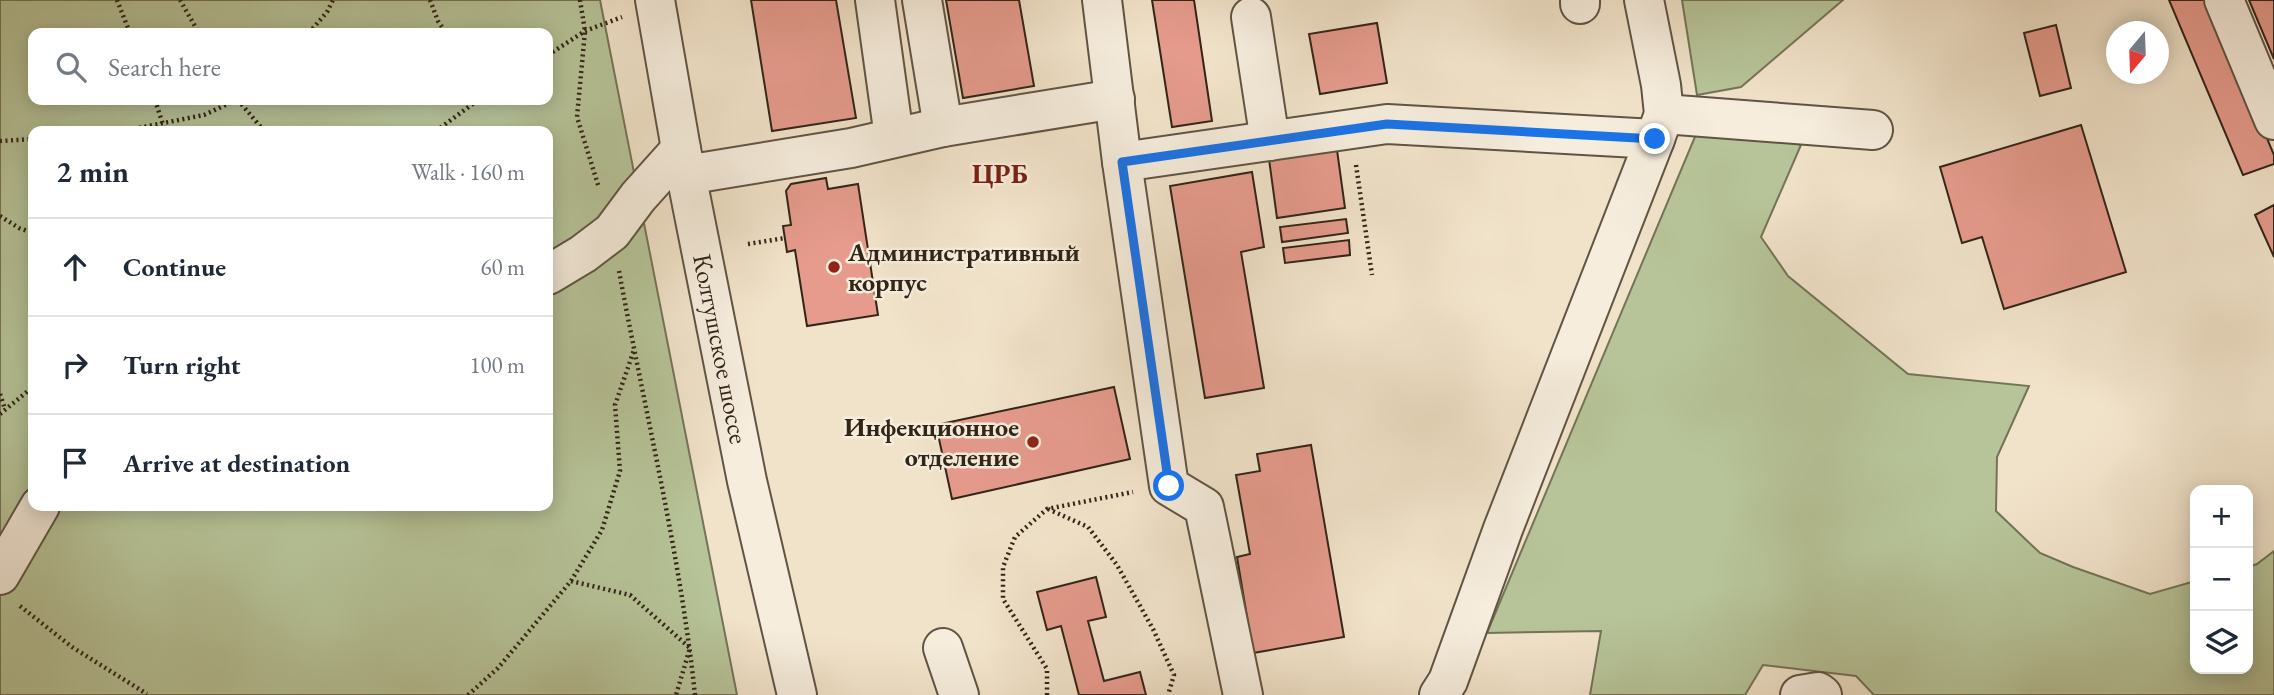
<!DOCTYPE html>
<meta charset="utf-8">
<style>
:root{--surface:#fff;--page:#f2f2f3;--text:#1f2937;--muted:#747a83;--line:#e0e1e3}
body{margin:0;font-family:"EB Garamond",serif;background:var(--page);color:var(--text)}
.controls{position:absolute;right:21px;bottom:21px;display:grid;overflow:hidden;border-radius:14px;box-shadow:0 4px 18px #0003}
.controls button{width:63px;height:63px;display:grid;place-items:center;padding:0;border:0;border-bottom:2px solid var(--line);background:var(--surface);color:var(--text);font:35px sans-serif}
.compass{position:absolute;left:2106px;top:21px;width:63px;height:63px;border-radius:50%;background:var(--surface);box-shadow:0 4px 18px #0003;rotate:199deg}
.stop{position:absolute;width:21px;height:21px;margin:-16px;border:5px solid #1a73e8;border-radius:50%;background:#fff}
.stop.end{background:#1a73e8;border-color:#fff;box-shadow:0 2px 7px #0008}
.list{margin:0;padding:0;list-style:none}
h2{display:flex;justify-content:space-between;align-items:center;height:91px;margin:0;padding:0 28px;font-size:30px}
h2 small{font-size:23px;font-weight:400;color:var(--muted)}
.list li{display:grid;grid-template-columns:46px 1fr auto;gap:21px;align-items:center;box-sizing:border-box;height:98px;padding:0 28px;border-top:2px solid var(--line)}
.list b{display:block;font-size:26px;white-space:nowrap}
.list em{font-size:23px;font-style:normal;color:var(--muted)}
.icon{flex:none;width:38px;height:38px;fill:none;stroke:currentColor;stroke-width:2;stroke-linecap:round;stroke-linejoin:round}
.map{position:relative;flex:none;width:2274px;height:695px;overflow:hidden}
.search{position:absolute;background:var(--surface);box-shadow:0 4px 18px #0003;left:28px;top:28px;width:525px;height:77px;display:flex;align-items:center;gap:18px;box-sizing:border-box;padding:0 24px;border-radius:14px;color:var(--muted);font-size:26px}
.panel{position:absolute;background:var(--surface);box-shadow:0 4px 18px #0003;left:28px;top:126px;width:525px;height:385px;border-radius:14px}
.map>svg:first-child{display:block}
</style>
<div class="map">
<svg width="2274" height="695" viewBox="0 0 2274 695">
<rect width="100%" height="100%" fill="#f1e3ca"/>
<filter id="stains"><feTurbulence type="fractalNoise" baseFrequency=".00286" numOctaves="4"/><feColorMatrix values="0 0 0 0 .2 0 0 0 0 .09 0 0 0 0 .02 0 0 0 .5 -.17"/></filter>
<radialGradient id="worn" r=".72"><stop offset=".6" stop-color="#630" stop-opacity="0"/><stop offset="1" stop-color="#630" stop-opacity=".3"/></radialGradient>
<path fill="#b7c499" stroke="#747458" stroke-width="2" fill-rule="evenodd" d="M0 0H600L737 695H0ZM33 33H548V100H33ZM33 131H548V506H33Z
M1682 0H1843L1741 87 1697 95Z
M1702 120 1801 145 1761 237 1788 276 1908 374 2029 386 1997 457 1996 511 2040 553 2073 567 2150 594 2195 581V669H2248V567L2257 564 2274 551V695H1874L1856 676 1763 665 1745 695H1590L1601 631 1487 633Z"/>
<path fill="#e69b8d" stroke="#312518" stroke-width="2" d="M751 0H836L856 118 772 131Z
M946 0H1019L1034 86 963 98Z
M1152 0H1194L1212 121 1172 127Z
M2169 0H2209L2274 155V164L2243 175Z
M2249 0H2274V59Z
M1377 23 1387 83 1320 94 1309 34Z
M2056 25 2071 88 2040 96 2024 33Z
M2081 125 2126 272 2004 309 1982 237 1962 243 1940 167Z
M1337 150 1345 208 1277 218 1269 159Z
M1252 172 1264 247 1241 252 1264 388 1205 398 1170 186Z
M826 178 828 189 858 184 878 315 807 326 795 250 787 252 783 226 791 225 786 191 791 184Z
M2274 205V257L2255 215Z
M1346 219 1348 233 1282 242 1280 227Z
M1349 240 1350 255 1285 263 1283 248Z
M1114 387 1130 459 952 499 936 425Z
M1311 445 1344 637 1253 653 1237 557 1250 554 1236 475 1260 471 1257 454Z
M1096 577 1106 617 1088 621 1104 681 1140 672 1146 695H1079L1061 626 1047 630 1037 592Z"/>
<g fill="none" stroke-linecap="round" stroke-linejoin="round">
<defs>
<g id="minor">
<path id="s1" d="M655 0 681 149 747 481 797 695"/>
<path d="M875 0 894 137"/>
<path d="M922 0 943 127"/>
<path d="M1102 0 1122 162 1169 486 1204 507 1243 695"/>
<path d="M2224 0 2274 120"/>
<path d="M1580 4V0"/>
<path d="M1251 17 1270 141"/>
<path d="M1664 114 1873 130"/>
<path d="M1122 162 1387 124 1655 139 1664 114 1661 85 1644 0"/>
<path d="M686 175 851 148 943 127 1115 99"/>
<path d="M548 275 583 254 612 232 638 197 681 149"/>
<path d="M0 575 40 506"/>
<path d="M943 648 959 695"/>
<path d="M1439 695 1448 681 1503 529 1655 139"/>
<path d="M1800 695 1818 692 1822 695"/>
</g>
</defs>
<use href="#minor" stroke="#615444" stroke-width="42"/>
<path stroke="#312518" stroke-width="4.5" stroke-dasharray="2 3.5" stroke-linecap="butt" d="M117 0 130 33
M180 0 199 33
M430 0 438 21 446 33
M580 0 585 31 577 117 599 188
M309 33 327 12 333 0
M548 55 585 31 622 17
M155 100 165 131
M238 100 264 131
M123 131 204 115 236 100
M436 131 478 100
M0 141 33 139
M1356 165 1372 275
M0 216 19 228 33 233
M748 244 785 238
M619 271C645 412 680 553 695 695
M0 394 5 409
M0 414 33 387
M1048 509 1088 527 1117 565 1153 629 1174 675 1168 695
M571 581 630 595 690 648 676 695
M20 606 72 647 147 694
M468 695 498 668 571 581 602 530 620 471 615 405 634 350
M1047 695V669L1003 599V567L1015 537 1047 509 1133 492"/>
<use href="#minor" stroke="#f6eddd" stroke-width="38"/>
</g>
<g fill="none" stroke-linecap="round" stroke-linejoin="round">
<path stroke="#1a73e8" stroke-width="9" d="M1169 486 1122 162 1387 124 1655 139"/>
</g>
<g fill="#8f2418" stroke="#f6eddd" stroke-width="2.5">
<circle cx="834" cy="267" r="7"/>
<circle cx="1033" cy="442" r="7"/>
</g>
<g text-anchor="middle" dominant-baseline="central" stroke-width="5" stroke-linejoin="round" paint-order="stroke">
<g font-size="26" font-weight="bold" fill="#312518" stroke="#f6eddd" text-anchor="start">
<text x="848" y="252">Административный<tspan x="848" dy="30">корпус</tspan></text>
<text x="1019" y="427" text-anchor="end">Инфекционное<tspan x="1019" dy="30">отделение</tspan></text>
</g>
<g font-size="26" fill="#312518" stroke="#f6eddd">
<text stroke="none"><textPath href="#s1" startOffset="355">Колтушское шоссе</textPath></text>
</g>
<g font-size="28" font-weight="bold" fill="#7a1f14" stroke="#f6eddd">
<text x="1000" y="173">ЦРБ</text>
</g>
</g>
<rect width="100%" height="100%" filter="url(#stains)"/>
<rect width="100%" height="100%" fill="url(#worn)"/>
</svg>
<div class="controls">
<button>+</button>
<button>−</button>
<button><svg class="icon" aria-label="layers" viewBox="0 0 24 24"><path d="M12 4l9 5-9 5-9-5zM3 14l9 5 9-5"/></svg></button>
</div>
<svg class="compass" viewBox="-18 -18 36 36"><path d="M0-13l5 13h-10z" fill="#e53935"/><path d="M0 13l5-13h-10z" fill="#747a83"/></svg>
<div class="stop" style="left:1169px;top:486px"></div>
<div class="stop end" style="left:1655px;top:139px"></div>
<div class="search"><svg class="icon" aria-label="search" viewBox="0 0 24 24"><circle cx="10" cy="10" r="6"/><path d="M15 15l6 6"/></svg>Search here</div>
<section class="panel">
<h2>2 min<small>Walk · 160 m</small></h2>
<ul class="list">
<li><svg class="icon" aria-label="ahead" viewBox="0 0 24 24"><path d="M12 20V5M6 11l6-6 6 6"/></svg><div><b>Continue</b></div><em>60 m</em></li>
<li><svg class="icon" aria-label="right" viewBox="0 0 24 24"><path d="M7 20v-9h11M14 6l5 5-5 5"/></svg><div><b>Turn right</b></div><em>100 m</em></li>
<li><svg class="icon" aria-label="arrive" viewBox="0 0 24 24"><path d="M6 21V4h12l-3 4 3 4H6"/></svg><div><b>Arrive at destination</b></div></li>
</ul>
</section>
</div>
